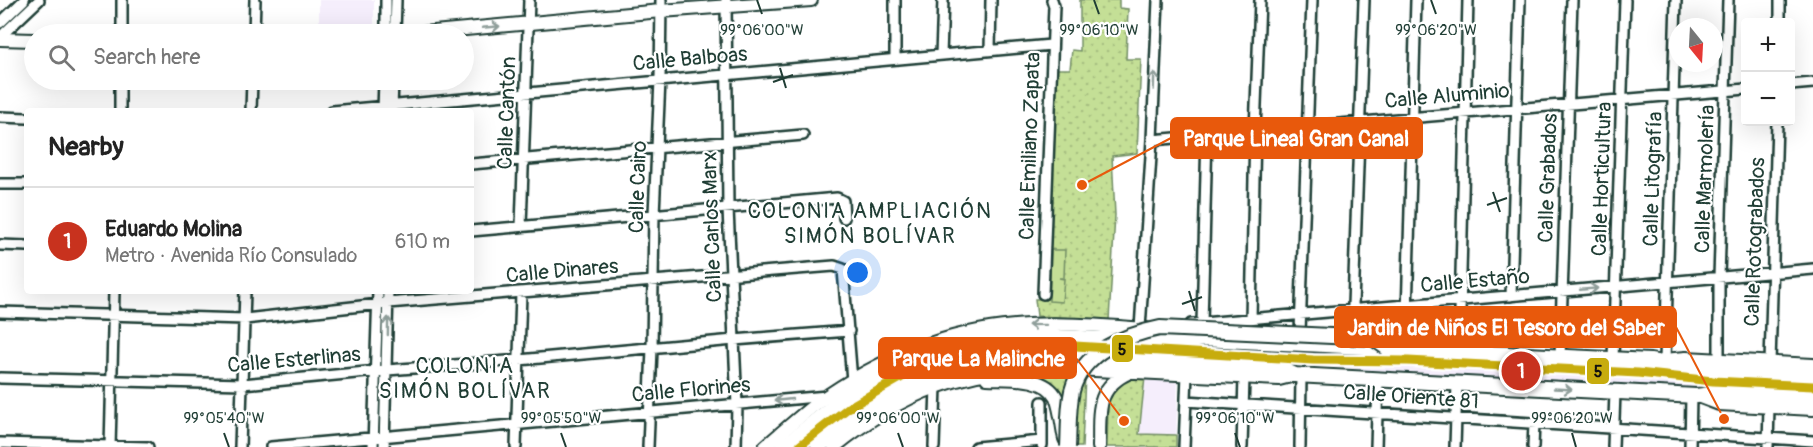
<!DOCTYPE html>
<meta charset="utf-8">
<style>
:root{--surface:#fff;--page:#f6f6f6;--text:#222;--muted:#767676;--line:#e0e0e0;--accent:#c8321e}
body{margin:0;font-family:Pangolin,sans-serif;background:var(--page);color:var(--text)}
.controls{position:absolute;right:18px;top:18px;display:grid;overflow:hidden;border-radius:6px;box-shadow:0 6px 24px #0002}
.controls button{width:54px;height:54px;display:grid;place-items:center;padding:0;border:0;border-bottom:2px solid var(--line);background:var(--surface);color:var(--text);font:30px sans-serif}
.compass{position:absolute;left:1669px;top:18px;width:54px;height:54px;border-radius:50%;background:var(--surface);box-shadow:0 6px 24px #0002;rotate:162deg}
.you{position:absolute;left:858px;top:273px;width:21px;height:21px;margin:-15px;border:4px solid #fff;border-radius:50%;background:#1a73e8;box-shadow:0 0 0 9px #1a73e833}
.badge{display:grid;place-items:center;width:39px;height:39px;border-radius:50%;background:var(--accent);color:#fff;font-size:20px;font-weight:700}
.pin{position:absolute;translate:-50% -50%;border:3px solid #fff;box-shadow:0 2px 6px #0006}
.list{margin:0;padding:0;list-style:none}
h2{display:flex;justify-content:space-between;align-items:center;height:78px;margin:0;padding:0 24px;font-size:26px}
h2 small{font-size:20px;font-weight:400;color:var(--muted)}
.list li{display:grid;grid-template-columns:39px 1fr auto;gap:18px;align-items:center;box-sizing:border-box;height:108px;padding:0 24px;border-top:2px solid var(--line)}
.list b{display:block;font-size:22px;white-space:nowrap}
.list p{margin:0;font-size:20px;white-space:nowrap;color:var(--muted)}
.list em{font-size:20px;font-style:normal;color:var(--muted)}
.icon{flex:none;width:33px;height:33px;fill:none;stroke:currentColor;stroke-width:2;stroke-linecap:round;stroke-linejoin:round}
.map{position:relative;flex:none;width:1813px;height:447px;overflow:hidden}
.search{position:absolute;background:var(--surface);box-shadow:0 6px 24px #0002;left:24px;top:24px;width:450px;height:66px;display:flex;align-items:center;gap:15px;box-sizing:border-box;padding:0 21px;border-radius:33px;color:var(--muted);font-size:22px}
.panel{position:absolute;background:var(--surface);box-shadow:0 6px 24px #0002;left:24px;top:108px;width:450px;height:186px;border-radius:6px}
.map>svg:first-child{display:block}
</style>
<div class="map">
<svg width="1813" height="447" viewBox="0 0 1813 447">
<defs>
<pattern id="park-dots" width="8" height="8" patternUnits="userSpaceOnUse" patternTransform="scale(1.5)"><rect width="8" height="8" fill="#c4df96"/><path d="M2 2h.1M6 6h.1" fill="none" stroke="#a8c082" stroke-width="1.8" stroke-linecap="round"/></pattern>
</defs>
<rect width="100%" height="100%" fill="#fff"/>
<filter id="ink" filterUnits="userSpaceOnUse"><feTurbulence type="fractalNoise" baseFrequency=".0167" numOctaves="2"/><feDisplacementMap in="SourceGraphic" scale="12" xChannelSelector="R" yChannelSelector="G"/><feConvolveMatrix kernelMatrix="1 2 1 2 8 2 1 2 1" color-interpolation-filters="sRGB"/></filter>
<g filter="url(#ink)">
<path fill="#f5eefc" d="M319 0H374V26H319Z
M1029 343H1075V352L928 372 907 381 871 400 808 447H792L826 420 860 395 901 373 930 361 969 350 999 345Z
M1109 345 1640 371 1813 383V392L1640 385 1400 372 1303 365 1109 354Z
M1145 377 1178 378 1176 435H1139L1141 382Z"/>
<path fill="url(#park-dots)" stroke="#728e65" stroke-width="1.5" d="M1080 0H1119V8L1128 9 1126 59H1141L1137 153 1112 156 1115 215 1109 320 1037 316 1035 299H1048L1054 69H1070L1072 50 1080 51Z
M1037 373 1085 374 1082 447H1070L1060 397Z
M1145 377 1139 434 1176 435V447H1107L1108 406 1114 378Z"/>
<path fill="#c4df96" stroke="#728e65" stroke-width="1.5" d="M1051 250H1065L1064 278H1059L1064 279 1062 302 1049 301Z"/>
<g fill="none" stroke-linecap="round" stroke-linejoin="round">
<defs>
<path id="minor" d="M726 0 728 209 737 405 736 447
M1780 22V0
M0 23 24 0
M122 34V0
M254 34 255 0
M386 34V0
M395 34 396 0
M0 37 39 0
M990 50 991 0
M941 55 943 0
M895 59V0
M1790 85 1813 83
M392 109 393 80
M383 110 384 80
M120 111V80
M251 111 252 80
M332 111 1051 45
M0 117 27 118
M1152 140 1746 89
M471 164 803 135
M0 184H27
M521 226 529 0
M471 231C593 220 715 210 837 198L843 201 844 218
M0 245 27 246
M1043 294 1054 6 1052 0
M1511 296 1520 0
M0 312 245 319 388 303 834 266 843 269 852 381
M1251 319 1255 131 1260 0
M1202 323 1207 135
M1191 324 1813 269
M1145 328 1140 329 1152 140 1158 0
M1300 332 1312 0
M1352 333 1364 0
M1406 349 1416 0
M1459 351 1468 0
M1560 356 1572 0
M1613 359 1625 0
M1665 360 1676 0
M1719 360V277L1728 0
M1770 363 1777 122
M0 378 243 384 387 370 519 360 734 340 849 331
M1186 401 1813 441
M0 443 148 447
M1042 445V402
M110 447 114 291
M240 447 245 291
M271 447 827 396
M373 447 378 291
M384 447 388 291
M516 447 521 293
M648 447 652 348 654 214 660 80 661 0
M934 447 936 386
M976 447 1042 441
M1184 447 1187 374
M1242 447 1244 377
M1300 447 1301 376
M1376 447 1378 380
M1455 447 1457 384
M1533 447 1534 423
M1613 447 1615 392
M1690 447 1691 396
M1768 447 1769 406"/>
<path id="major" d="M412 34 661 11 811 0
M0 39 34 40
M1664 360 1686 358 1813 365
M987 378C1008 379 1045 375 1056 397 1061 410 1062 426 1065 439
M1698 396 1719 404 1813 409
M765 447C782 432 799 417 817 403 876 361 943 332 1015 326 1057 322 1105 326 1147 329
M834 447C902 392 967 367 1054 368L1279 379 1295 375
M1099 447C1100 413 1094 388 1130 372"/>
<path id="highway" d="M783 447C808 427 833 405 860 388 912 355 970 340 1031 336L1183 342 1201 339 1650 361C1704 371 1758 373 1813 376
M818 447C893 387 957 356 1055 357L1279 368 1295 375 1696 396 1719 393 1813 398"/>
</defs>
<use href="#minor" stroke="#1f3d34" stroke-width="14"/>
<use href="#major" stroke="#1f3d34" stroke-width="16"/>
<use href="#highway" stroke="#1f3d34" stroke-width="18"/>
<use href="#minor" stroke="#fff" stroke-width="9"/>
<use href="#major" stroke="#fff" stroke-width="12"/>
<use href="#highway" stroke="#fff" stroke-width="14"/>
<defs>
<path id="highway-bridge" d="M1068 447C1069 428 1068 409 1072 391 1082 352 1125 335 1160 328L1373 338 1387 348"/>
</defs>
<use href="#highway-bridge" stroke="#1f3d34" stroke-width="18" stroke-linecap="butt"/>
<use href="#highway-bridge" stroke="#fff" stroke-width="14"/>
<defs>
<path id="metro-1" d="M798 447 848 408 902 377 955 357 1020 346H1075L1313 360 1408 361 1638 373 1713 381 1813 386"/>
</defs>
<use href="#metro-1" stroke="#fff" stroke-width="14"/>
<use href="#metro-1" stroke="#c7ac0d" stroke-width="9"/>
</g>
<defs><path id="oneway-shaft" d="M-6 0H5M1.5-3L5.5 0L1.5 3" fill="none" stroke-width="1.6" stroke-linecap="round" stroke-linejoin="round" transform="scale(1.5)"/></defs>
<g stroke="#8f9e9a">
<use href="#oneway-shaft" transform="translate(491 27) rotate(-5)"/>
<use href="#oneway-shaft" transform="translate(1154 81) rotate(-88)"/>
<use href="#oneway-shaft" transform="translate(1589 289) rotate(-5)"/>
<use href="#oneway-shaft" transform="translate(1037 325) rotate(179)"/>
<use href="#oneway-shaft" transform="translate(388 326) rotate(-89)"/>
<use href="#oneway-shaft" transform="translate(1563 389) rotate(3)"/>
<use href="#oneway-shaft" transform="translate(783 400) rotate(174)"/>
</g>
</g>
<path fill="none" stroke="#1f3d34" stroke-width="2" d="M757 0 762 14M1094 0 1099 14M1431 0 1436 14M780 68 786 88M773 82 793 75M1493 192 1500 212M1487 205 1507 198M1189 291 1195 311M1182 304 1202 297M224 433 229 447M561 433 566 447M898 433 903 447M1235 433 1240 447M1572 433 1576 447"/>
<g text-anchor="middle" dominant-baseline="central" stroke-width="4.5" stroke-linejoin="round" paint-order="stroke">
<g font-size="21" fill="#1f3d34" stroke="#fff">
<text transform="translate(690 59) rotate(-5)">Calle Balboas</text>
<text transform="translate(1447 96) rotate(-5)">Calle Aluminio</text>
<text transform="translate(507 113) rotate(-88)">Calle Cantón</text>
<text transform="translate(1030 146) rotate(-88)">Calle Emiliano Zapata</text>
<text transform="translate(1548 178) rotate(-88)">Calle Grabados</text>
<text transform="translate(1602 179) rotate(-88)">Calle Horticultura</text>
<text transform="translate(1653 179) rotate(-88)">Calle Litografía</text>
<text transform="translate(1705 179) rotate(-88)">Calle Marmolería</text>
<text transform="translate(638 187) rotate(-88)">Calle Cairo</text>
<text transform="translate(712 227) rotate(-92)">Calle Carlos Marx</text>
<text transform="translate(1755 242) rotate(-88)">Calle Rotograbados</text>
<text transform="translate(562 271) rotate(-5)">Calle Dinares</text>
<text transform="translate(1475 281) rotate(-5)">Calle Estaño</text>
<text transform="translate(294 360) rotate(-5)">Calle Esterlinas</text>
<text transform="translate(691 390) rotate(-5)">Calle Florines</text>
<text transform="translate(1411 397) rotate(4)">Calle Oriente 81</text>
</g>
<g font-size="22" letter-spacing="1.5" fill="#1f3d34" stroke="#fff">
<text x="870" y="211">COLONIA AMPLIACIÓN<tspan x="870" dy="25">SIMÓN BOLÍVAR</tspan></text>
<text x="465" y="366">COLONIA<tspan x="465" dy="25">SIMÓN BOLÍVAR</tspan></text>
</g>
</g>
<g font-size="15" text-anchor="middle" fill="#1f3d34" stroke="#fff" stroke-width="4.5" stroke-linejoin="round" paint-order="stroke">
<text x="762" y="35">99°06'00"W</text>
<text x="1099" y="35">99°06'10"W</text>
<text x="1436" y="35">99°06'20"W</text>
<text x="224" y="423">99°05'40"W</text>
<text x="561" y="423">99°05'50"W</text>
<text x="898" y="423">99°06'00"W</text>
<text x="1235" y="423">99°06'10"W</text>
<text x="1572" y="423">99°06'20"W</text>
</g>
<path fill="none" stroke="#e8590c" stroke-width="2" d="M1082 185L1171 138M1724 419L1676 327M1124 421L1076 358"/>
<g fill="#e8590c" stroke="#fff" stroke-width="2">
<circle cx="1082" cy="185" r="6"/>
<circle cx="1724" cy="419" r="6"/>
<circle cx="1124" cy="421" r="6"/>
</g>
<g fill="#e8590c" stroke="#e8590c" stroke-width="2">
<rect x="1171" y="118" width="251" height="40" rx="6"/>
<rect x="1335" y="307" width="341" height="40" rx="6"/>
<rect x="879" y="338" width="197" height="40" rx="6"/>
</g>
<g font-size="22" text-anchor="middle" font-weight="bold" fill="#fff">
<text x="1296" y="146">Parque Lineal Gran Canal</text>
<text x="1506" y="335">Jardin de Niños El Tesoro del Saber</text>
<text x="978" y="366">Parque La Malinche</text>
</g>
<g stroke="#fff" stroke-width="2">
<rect x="1111" y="334" width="23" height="29" rx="6" fill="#c7ac0d"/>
<rect x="1586" y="357" width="24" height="28" rx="6" fill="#c7ac0d"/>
</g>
<g font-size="16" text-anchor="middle" font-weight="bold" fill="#111">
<text x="1122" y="355">5</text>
<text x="1598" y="377">5</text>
</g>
</svg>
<div class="controls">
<button>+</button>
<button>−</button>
</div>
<svg class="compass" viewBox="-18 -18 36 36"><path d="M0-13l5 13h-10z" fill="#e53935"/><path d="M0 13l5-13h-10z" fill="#767676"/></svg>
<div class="you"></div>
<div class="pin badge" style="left:1521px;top:371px">1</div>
<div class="search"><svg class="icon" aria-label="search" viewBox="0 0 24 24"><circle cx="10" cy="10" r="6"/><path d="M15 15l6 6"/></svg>Search here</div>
<section class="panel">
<h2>Nearby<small></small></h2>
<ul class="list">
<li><span class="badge">1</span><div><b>Eduardo Molina</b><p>Metro · Avenida Río Consulado</p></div><em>610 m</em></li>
</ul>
</section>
</div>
